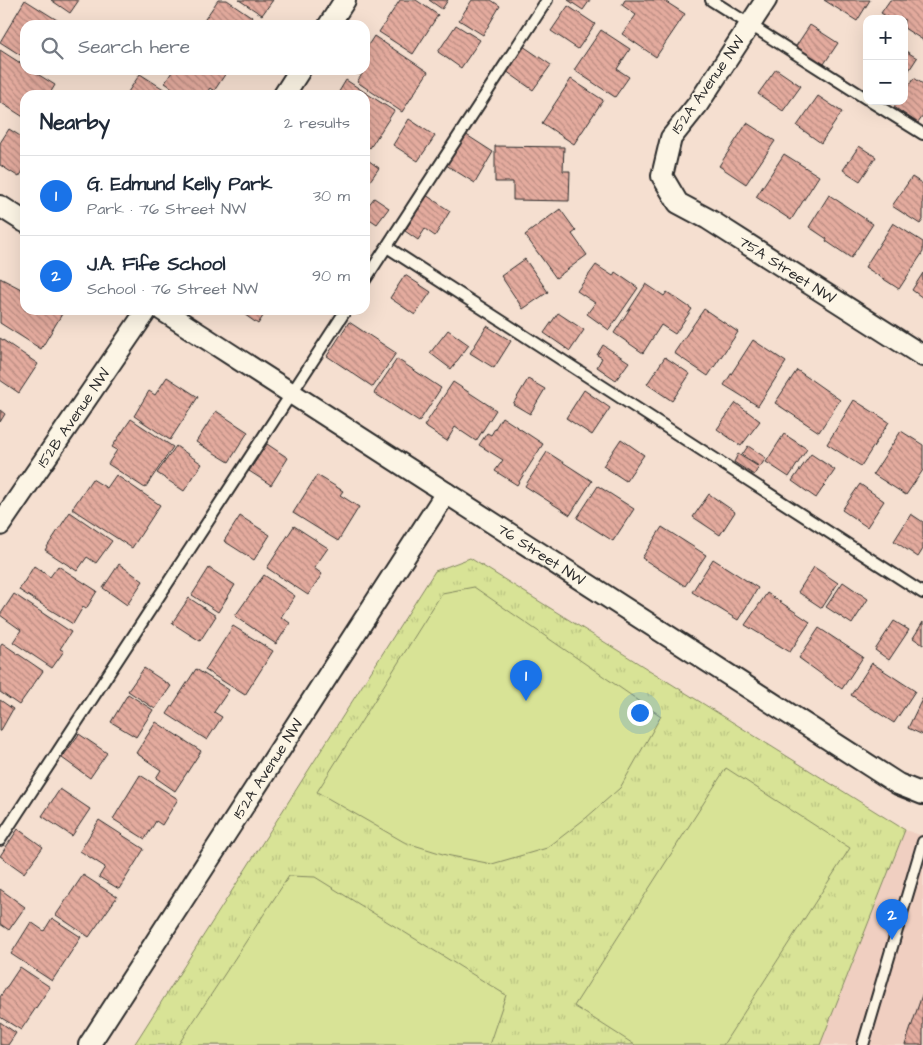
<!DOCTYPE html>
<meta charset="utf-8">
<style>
:root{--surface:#fff;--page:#f2f2f3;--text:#1f2937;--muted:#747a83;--line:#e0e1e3;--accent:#1a73e8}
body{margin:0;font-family:"Architects Daughter",sans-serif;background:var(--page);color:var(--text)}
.controls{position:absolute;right:15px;top:15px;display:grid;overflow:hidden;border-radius:10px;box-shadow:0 5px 20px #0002}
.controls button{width:45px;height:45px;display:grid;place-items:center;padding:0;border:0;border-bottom:1px solid var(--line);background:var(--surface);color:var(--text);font:25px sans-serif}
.you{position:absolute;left:639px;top:712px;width:18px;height:18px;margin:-12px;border:4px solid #fff;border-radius:50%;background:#1a73e8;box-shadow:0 0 0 8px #1a73e833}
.badge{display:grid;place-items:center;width:32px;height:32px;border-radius:50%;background:var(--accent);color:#fff;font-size:16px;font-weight:700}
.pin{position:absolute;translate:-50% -41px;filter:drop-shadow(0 1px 2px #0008)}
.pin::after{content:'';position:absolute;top:26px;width:18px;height:15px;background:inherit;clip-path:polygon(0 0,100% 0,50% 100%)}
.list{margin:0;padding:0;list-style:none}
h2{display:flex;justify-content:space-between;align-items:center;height:65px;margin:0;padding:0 20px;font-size:21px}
h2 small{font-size:16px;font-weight:400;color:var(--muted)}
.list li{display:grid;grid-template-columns:32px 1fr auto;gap:15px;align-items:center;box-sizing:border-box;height:80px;padding:0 20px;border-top:1px solid var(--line)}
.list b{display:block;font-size:19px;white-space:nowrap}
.list p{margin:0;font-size:16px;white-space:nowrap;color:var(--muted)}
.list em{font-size:16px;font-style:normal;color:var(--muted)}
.icon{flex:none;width:28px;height:28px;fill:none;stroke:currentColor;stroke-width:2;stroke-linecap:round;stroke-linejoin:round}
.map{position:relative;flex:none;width:923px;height:1045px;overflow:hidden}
.search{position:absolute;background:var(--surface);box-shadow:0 5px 20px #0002;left:20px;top:20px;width:350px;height:55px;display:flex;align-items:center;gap:12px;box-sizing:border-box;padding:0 18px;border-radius:15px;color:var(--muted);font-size:19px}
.panel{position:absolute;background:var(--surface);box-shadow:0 5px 20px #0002;left:20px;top:90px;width:350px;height:225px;border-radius:15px}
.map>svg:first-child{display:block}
</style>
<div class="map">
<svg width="923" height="1045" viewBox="0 0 923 1045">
<defs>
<pattern id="grass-tufts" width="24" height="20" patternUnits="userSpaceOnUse" patternTransform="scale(1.25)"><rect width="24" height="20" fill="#d8e396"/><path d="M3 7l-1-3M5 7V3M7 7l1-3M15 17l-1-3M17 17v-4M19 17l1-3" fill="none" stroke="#bac381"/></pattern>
<pattern id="building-back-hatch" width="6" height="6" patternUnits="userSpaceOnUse" patternTransform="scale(1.25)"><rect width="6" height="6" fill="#e4ab9e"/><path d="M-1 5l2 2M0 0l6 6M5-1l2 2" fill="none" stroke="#b98b81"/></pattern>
</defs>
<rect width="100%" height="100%" fill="#f5dfd0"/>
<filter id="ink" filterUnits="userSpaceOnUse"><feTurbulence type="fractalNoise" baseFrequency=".02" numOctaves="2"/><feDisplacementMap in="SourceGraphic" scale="10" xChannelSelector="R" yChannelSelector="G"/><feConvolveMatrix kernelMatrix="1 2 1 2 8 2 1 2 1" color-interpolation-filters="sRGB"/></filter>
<g filter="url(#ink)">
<path fill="#f0cfc1" d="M905 830 923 836V1045H820Z"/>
<path fill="url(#grass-tufts)" stroke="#828760" d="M470 558 905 830 820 1045H134L435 571Z"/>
<path fill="#d8e396" stroke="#828760" d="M474 587 661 716 620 788 586 818 547 848 492 864 446 855 404 842 317 792 442 593Z
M726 768 850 848 723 1045H635L574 1006Z
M289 876 315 877 506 995 489 1045H178Z"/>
<path fill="url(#building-back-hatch)" stroke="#2b2b2b" d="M25 0 65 25H25V58L0 42Z
M51 0H79L70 13Z
M218 0H227L252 17 247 25H201Z
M239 0H273L262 15Z
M400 0H416L438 15 413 54 379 32Z
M429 0H448L442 9Z
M472 0H491L500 6 483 35 459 20Z
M568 0H590L583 10Z
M625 0H663L685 14 656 57 622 34 636 15 622 5Z
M824 0H870L857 21Z
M890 0H923V40L904 28V19H890L881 13Z
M568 6 595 24 578 49 551 31Z
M456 25 480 40 461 68 438 52Z
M810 25 838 43 822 67 794 49Z
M601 30 630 49 617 69 629 77 615 97 574 70Z
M374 36 428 72 402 112 357 82 366 68 365 50Z
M523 46 551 65 533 90 506 71Z
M0 50 25 66V70H31L55 85 49 95H25V118L0 102Z
M904 50 917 58 904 78Z
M776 69 801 86 783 111 758 94Z
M173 70H228L214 91 210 88 205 95H183L165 83Z
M140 74 173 95H126Z
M914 78 923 84V116L918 123 894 107 898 101H904V92Z
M571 79 603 100 574 144 542 123Z
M346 80 394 111 370 148 365 144V95H337Z
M818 96 842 112 821 143 797 126Z
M409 119 435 136 418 161 393 145Z
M747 123 775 141 746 184 719 166Z
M9 129 25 139V168L19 177 0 165V143Z
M465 134 493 152 475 183 446 165Z
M495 146 564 147 563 171H570L569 201 513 200V182H495Z
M859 146 876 157 860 181 843 170Z
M784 154 819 176 791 220 756 197Z
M365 158 379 168 365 188Z
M912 177 923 184V220L920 224 892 206Z
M426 195 450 211 435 236 425 229 418 240 405 231Z
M829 195 873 224 851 258 826 241 827 239 809 227Z
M374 198 389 208 377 224 365 216V210Z
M560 209 576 231 572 234 587 255 556 278 525 235Z
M893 223 923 242V252L899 289 865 267Z
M525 259 548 292 523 309 501 276Z
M596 265 613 276 615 272 638 288 609 330 587 314 595 303 577 291Z
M923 273V298L912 290Z
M405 275 431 292 415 315 390 298Z
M0 278 25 291V310H55L62 314 41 349 0 323Z
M646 284 664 296 667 292 692 309 675 334 661 325 643 353 614 333Z
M704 309 738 332 708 376 674 353Z
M238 310H267L258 324Z
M558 313 584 330 570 351 544 333Z
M349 322 396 353 373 387 327 356Z
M487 326 511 341 494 368 470 353Z
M448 330 469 345 451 369 430 353Z
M0 338 38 364 19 393 0 380Z
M753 340 786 362 758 406 724 385Z
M603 345 629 362 616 380 597 367 602 358 597 355Z
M665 357 690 374 672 401 647 384Z
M397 359 441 388 419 422 374 393Z
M797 370 840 400 819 432 775 403Z
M167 377 198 397 170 440 134 416 149 391 155 395Z
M528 379 545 389 530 414 513 404Z
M453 382 496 410 476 441 455 427 447 441 424 426Z
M584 390 610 408 592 435 566 418Z
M854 400 889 422 861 466 827 444Z
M736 403 760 421 741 446 717 429Z
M0 410 5 414 0 422Z
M216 411 248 432 229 462 196 442Z
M502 417 543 444 517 485 495 471 503 460 479 445 487 433 491 435Z
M131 419 173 447 145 488 108 464 117 450 112 447Z
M901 431 923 445V470L906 495 873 474Z
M784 434 807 449 789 477 766 462Z
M621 439 644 455 626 481 603 466Z
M267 444 288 458 271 485 249 471Z
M176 446 202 464 184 491 157 473Z
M748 446 766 458 760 467 742 455Z
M547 452 592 481 570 515 525 486Z
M738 454 759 467 754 475 734 462Z
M811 454 835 470 816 498 792 481Z
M116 475 160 505 132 548 72 509 92 479 107 488Z
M317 475 343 491 340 495 359 507 338 541 293 513Z
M860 484 884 501 867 527 842 510Z
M598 486 634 509 613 541 577 518Z
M709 494 735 512 720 535 693 517Z
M70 512 112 541 96 563 87 557 77 571 45 550Z
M911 514 923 522V549L918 557 894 541Z
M240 516 270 535 254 560 224 541Z
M294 526 328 548 314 568 322 574 308 595 267 568Z
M662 527 706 555 685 586 642 558Z
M713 559 758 588 738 620 692 592Z
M119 564 143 581 127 605 103 588Z
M34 566 50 577 58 566 97 591 86 609 83 607 73 624 19 590Z
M814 567 838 583 822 608 798 592Z
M209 568 235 585 218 612 192 595Z
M264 575 295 596 281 617 290 623 276 644 235 616Z
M843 582 868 599 852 624 826 607Z
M767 593 810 622 790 652 745 625Z
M14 594 71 632 60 649 64 651 52 668 13 642 21 630 0 615Z
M189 598 216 616 200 641 172 623Z
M894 621 909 630 889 660 875 650Z
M923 622V645L913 638Z
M233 626 273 651 245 695 205 670Z
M819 628 863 657 842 689 799 658Z
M2 643 43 671 19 705 0 692V646Z
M872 663 915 691 894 723 851 695Z
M144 668 171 686 155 709 128 691Z
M196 669 229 690 214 712 222 717 207 740 167 714Z
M128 694 153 710 136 737 111 722Z
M923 697V735L908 728Z
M0 700 13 709 0 732Z
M156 722 201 751 175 791 156 778 161 770 136 753Z
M79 734 107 753 90 778 62 758Z
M140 775 178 799 162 825 156 821 145 839 113 819Z
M60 789 90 809 72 836 42 816Z
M99 820 144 849 119 889 99 877 105 867 80 851Z
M18 829 43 847 24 873 0 856Z
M83 875 117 897 89 937 56 915Z
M0 889 25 907 9 930 0 924Z
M52 918 81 937 52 981 11 954 31 922 44 931Z
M20 967 50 987 21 1030 0 1017V997Z
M923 992V1045H905Z
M0 1022 16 1033 8 1045H0Z"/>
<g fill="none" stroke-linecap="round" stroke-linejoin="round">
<defs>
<path id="lane" d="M711 0 867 99
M870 101 923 134
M387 247 923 593
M365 280 547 0
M0 840 346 310
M863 1045 923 842"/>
<g id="street">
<path id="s1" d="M766 0 698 104 671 138 662 176 678 203 708 219 923 356"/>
<path d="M329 25 345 0"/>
<path d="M284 95 300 70"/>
<path d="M0 206 25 222"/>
<path id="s2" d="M162 310 898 784 923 794"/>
<path id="s3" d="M0 525 147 310"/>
<path id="s4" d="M89 1045 446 493"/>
</g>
</defs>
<use href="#lane" stroke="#2b2b2b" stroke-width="14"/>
<use href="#street" stroke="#2b2b2b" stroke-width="24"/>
<use href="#lane" stroke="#fcf5e5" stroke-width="10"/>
<use href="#street" stroke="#fcf5e5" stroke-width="20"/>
</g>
</g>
<g text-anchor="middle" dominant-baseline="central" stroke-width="4" stroke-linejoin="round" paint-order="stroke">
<g font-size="15" fill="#2b2b2b" stroke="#fcf5e5">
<text transform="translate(708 85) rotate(-55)">152A Avenue NW</text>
<text stroke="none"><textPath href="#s1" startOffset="366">75A Street NW</textPath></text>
<text stroke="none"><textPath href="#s3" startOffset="130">152B Avenue NW</textPath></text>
<text stroke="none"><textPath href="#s2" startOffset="451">76 Street NW</textPath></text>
<text stroke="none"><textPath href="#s4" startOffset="329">152A Avenue NW</textPath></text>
</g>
</g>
</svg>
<div class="controls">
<button>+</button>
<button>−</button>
</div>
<div class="you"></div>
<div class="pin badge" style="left:526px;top:701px">1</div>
<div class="pin badge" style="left:892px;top:940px">2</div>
<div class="search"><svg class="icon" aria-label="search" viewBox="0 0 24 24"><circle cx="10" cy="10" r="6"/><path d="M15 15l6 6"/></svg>Search here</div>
<section class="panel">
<h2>Nearby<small>2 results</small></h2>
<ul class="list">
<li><span class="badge">1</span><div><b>G. Edmund Kelly Park</b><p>Park · 76 Street NW</p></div><em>30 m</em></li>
<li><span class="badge">2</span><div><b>J.A. Fife School</b><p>School · 76 Street NW</p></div><em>90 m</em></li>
</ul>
</section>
</div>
